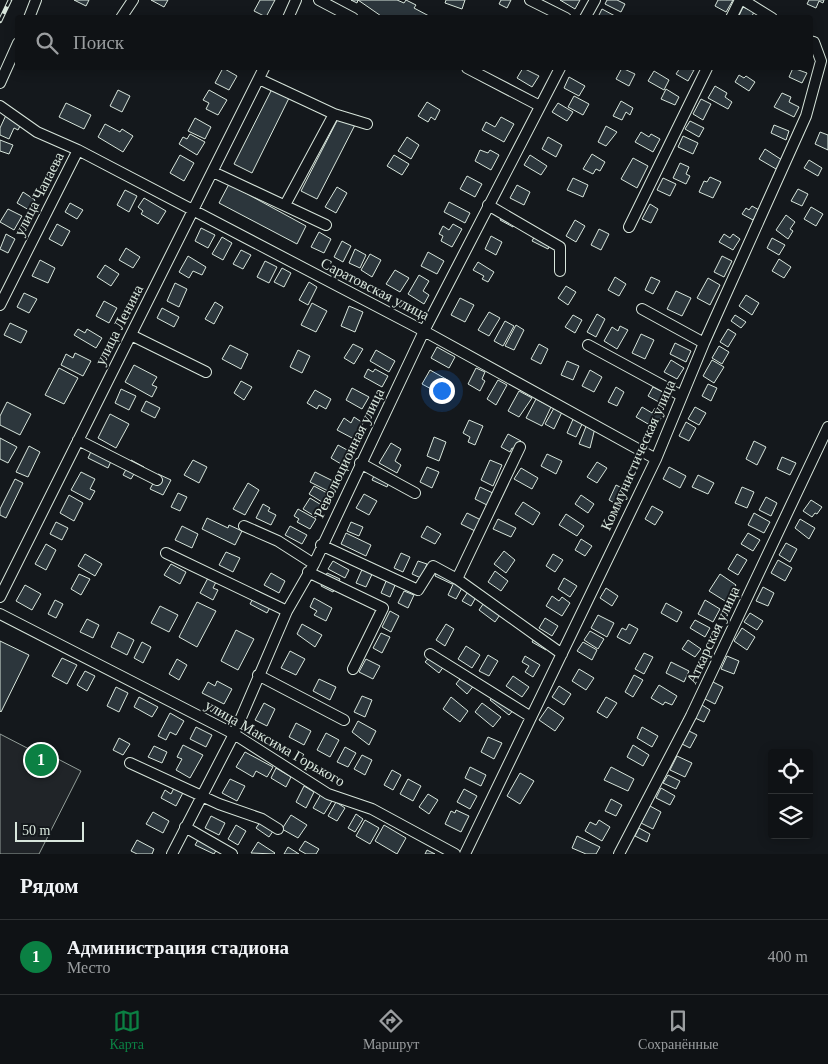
<!DOCTYPE html>
<html lang="ru">
<meta charset="utf-8">
<style>
:root{--surface:#0f1215;--page:#181b1e;--text:#f1f3f6;--muted:#9b9ea0;--line:#2f3234;--accent:#0b8043}
body{margin:0;font-family:"Times New Roman",serif;background:var(--page);color:var(--text)}
.controls{position:absolute;right:15px;bottom:15px;display:grid;overflow:hidden;border-radius:5px;box-shadow:0 2px 12px #0003}
.controls button{width:45px;height:45px;display:grid;place-items:center;padding:0;border:0;border-bottom:1px solid var(--line);background:var(--surface);color:var(--text);font:25px sans-serif}
.scale{position:absolute;left:15px;bottom:12px;width:69px;box-sizing:border-box;padding-left:5px;border:2px solid #d8e6dc;border-top:0;font-size:14px;line-height:18px;white-space:nowrap;color:#d8e6dc;-webkit-text-stroke:4px #14181c;paint-order:stroke}
.you{position:absolute;left:441px;top:390px;width:18px;height:18px;margin:-12px;border:4px solid #fff;border-radius:50%;background:#1a73e8;box-shadow:0 0 0 8px #1a73e833}
.badge{display:grid;place-items:center;width:32px;height:32px;border-radius:50%;background:var(--accent);color:#fff;font-size:16px;font-weight:700}
.pin{position:absolute;translate:-50% -50%;border:2px solid #fff;box-shadow:0 1px 5px #0006}
.list{margin:0;padding:0;list-style:none}
h2{display:flex;justify-content:space-between;align-items:center;height:65px;margin:0;padding:0 20px;font-size:21px}
h2 small{font-size:16px;font-weight:400;color:var(--muted)}
.list li{display:grid;grid-template-columns:32px 1fr auto;gap:15px;align-items:center;box-sizing:border-box;height:75px;padding:0 20px;border-top:1px solid var(--line)}
.list b{display:block;font-size:19px;white-space:nowrap}
.list p{margin:0;font-size:16px;white-space:nowrap;color:var(--muted)}
.list em{font-size:16px;font-style:normal;color:var(--muted)}
.icon{flex:none;width:28px;height:28px;fill:none;stroke:currentColor;stroke-width:2;stroke-linecap:round;stroke-linejoin:round}
.map{position:relative;flex:none;width:828px;height:854px;overflow:hidden}
.search{position:absolute;background:var(--surface);box-shadow:0 2px 12px #0003;left:15px;right:15px;top:15px;height:55px;display:flex;align-items:center;gap:12px;box-sizing:border-box;padding:0 18px;border-radius:5px;color:var(--muted);font-size:19px}
.sheet{height:140px;background:var(--surface)}
nav{display:flex;justify-content:space-around;align-items:center;box-sizing:border-box;height:70px;border-top:1px solid var(--line);background:var(--surface);font-size:14px;color:var(--muted)}
nav a{display:grid;justify-items:center;gap:2px}
nav .on{color:var(--accent)}
.map>svg:first-child{display:block}
</style>
<div class="map">
<svg width="828" height="854" viewBox="0 0 828 854">
<rect width="100%" height="100%" fill="#14181c"/>
<path fill="#202428" stroke="#939e99" d="M0 734 31 750 26 761 49 773 56 758 81 771 39 854H0Z"/>
<path fill="#2c363c" stroke="#d8e6dc" d="M74 0H89L86 6Z
M151 0H168L164 7Z
M260 0H275L266 17 254 11Z
M351 0H397L404 3 406 0 416 5 414 8 429 16 384 18 358 0 357 3Z
M446 0H465L462 9 445 3Z
M501 0H511L507 8 499 4Z
M560 0H580L575 9Z
M607 0H617L625 4 621 12 605 4Z
M718 0H733L726 12 715 6Z
M809 0H824L823 3 819 1 816 8 807 4Z
M743 7 754 12 751 18H738Z
M602 9 615 16 614 18 598 17Z
M223 68 237 76 229 90 215 83Z
M523 68 539 76 532 87 517 78Z
M622 68 635 74 629 86 616 79Z
M680 68 694 70 688 81 676 74Z
M793 68 807 73 802 83 789 77Z
M654 71 669 80 664 90 648 81Z
M739 75 744 78 746 76 755 82 749 91 735 82Z
M569 77 585 86 579 96 564 88Z
M275 83 292 92 252 173 234 164Z
M715 86 727 93 725 97 732 102 728 109 708 98Z
M666 89 679 97 675 105 661 99Z
M118 90 130 96 122 112 110 106Z
M209 90 227 100 218 115 206 109 209 103 203 100Z
M782 93 791 97 789 102 799 107 794 117 774 107Z
M574 96 589 104 583 115 568 107Z
M701 99 711 104 703 120 693 114Z
M621 101 633 108 630 115 626 112 622 120 613 116Z
M427 102 440 110 435 120 431 117 428 122 418 116Z
M66 103 91 115 84 129 59 117Z
M558 103 573 112 567 121 552 112Z
M7 113 23 120 18 130 14 128 9 139 0 135V128Z
M341 113 357 121 317 199 301 191Z
M501 117 514 124 504 142 482 130 486 122 495 127Z
M195 118 211 127 205 139 188 131Z
M690 121 704 128 699 137 685 129Z
M105 124 120 132 122 129 133 136 123 152 98 137Z
M774 125 789 131 786 140 771 133Z
M606 126 617 132 606 146 598 142Z
M641 132 649 137 651 134 660 139 653 152 635 142Z
M820 132 828 135V150L815 144Z
M190 134 205 142 197 155 179 144 183 137 187 139Z
M683 136 698 143 693 154 678 147Z
M407 137 419 145 411 159 398 151Z
M548 137 562 145 556 157 542 149Z
M0 140 13 145 9 154 0 151Z
M765 149 782 160 776 169 759 159Z
M480 150 488 153 490 150 499 155 491 170 475 161Z
M592 154 605 162 600 171 596 169 593 174 583 169Z
M180 155 194 163 184 181 170 173Z
M394 155 409 164 402 175 387 166Z
M530 155 547 166 541 175 524 165Z
M633 158 648 166 637 188 621 179Z
M809 160 822 168 818 176 804 168Z
M680 163 689 167 686 174 690 176 686 184 673 178Z
M467 176 482 184 475 197 460 189Z
M710 177 721 182 713 198 699 192 704 181 707 182Z
M573 178 588 185 583 197 567 190Z
M663 178 676 184 670 196 657 190Z
M229 184 306 226 297 244 219 203Z
M517 185 530 192 524 205 510 198Z
M337 187 347 193 336 213 325 207Z
M798 189 808 194 802 206 791 201Z
M125 190 137 196 129 212 117 205Z
M23 192 35 200 29 210 17 203Z
M144 198 166 211 158 224 141 214 143 211 138 207Z
M449 202 470 213 465 223 444 212Z
M70 203 83 210 77 219 65 212Z
M650 204 658 209 651 223 642 219Z
M752 206 759 210 753 220 742 214 746 208 749 210Z
M811 207 823 214 816 226 804 219Z
M8 209 22 216 14 230 0 222Z
M505 211 518 218 513 227 500 220Z
M786 215 795 222 790 229 793 231 788 239 776 230Z
M575 220 585 226 576 242 566 236Z
M57 224 70 231 62 246 49 239Z
M453 224 462 229 452 247 441 241 443 236 439 234 443 226 449 230Z
M201 228 215 235 208 248 195 241Z
M599 229 609 234 601 250 591 245Z
M538 230 554 238 548 249 532 241Z
M319 232 331 239 324 253 311 247Z
M6 234 15 239 8 253 0 249Z
M724 234 730 238 733 234 740 239 733 250 719 242Z
M491 236 502 242 496 255 485 249Z
M222 237 232 243 223 260 212 254Z
M772 238 785 245 779 255 767 248Z
M342 241 351 246 343 262 334 257Z
M126 248 140 257 133 268 119 260Z
M355 249 366 255 360 268 349 263Z
M241 250 251 255 243 269 233 264Z
M428 252 444 261 437 274 421 266Z
M370 254 381 260 372 277 361 270Z
M188 256 206 267 202 275 193 271 189 278 179 272Z
M722 256 732 261 724 277 714 272Z
M779 259 791 267 784 278 772 271Z
M40 260 55 268 48 283 32 276Z
M265 261 277 267 269 283 257 277Z
M478 262 494 272 488 282 482 279 484 276 473 270Z
M105 265 119 274 111 286 97 277Z
M282 268 291 273 284 287 274 282Z
M395 270 409 278 400 292 386 284Z
M419 275 429 281 423 291 429 295 424 304 408 294Z
M615 277 626 284 619 296 608 290Z
M651 277 660 281 653 294 645 290Z
M708 278 720 285 710 305 697 298Z
M309 282 317 287 308 305 299 300Z
M175 283 187 289 179 307 167 301Z
M566 286 576 292 568 305 558 298Z
M676 291 691 298 682 316 667 309Z
M24 293 37 299 29 313 17 307Z
M746 295 759 303 752 315 739 306Z
M460 298 474 305 465 322 451 315Z
M104 301 117 308 109 323 96 316Z
M215 302 223 307 214 324 205 319Z
M312 303 327 311 316 332 301 325Z
M349 306 363 312 355 332 341 326Z
M162 308 179 317 174 327 157 318Z
M489 312 500 318 489 336 478 330Z
M597 314 605 319 596 337 587 332Z
M573 315 582 320 575 333 565 327Z
M735 315 746 322 741 328 731 321Z
M505 321 514 326 503 346 494 341Z
M10 323 27 331 21 343 4 335Z
M516 325 524 330 514 350 505 346Z
M620 326 628 330 617 349 604 341 612 327 618 331Z
M78 329 85 333 87 329 102 338 96 348 74 335Z
M728 329 736 334 728 347 720 342Z
M641 334 654 340 645 359 632 353Z
M675 343 691 351 686 362 670 354Z
M353 344 363 349 354 364 344 358Z
M539 344 548 349 541 364 531 359Z
M230 345 248 354 241 369 222 359Z
M719 346 729 352 722 364 712 358Z
M437 347 455 357 449 368 431 358Z
M298 350 310 356 302 373 290 367Z
M376 350 395 361 389 372 370 361Z
M75 353 91 361 83 376 61 365 66 354 73 358Z
M671 360 684 368 677 379 664 372Z
M712 360 724 367 714 383 703 376Z
M567 361 579 366 573 380 561 375Z
M134 365 157 377 152 385 157 387 152 397 125 382Z
M59 368 78 378 64 404 45 395Z
M476 368 485 372 482 379 485 381 480 391 468 384Z
M368 369 373 372 375 369 388 376 382 387 364 377Z
M430 370 446 379 440 388 435 386 433 390 422 384Z
M590 370 602 377 594 392 582 386Z
M498 380 507 385 496 405 487 399Z
M241 381 252 387 244 400 234 393Z
M708 384 717 388 711 401 702 396Z
M616 387 624 392 617 406 608 402Z
M653 387 671 396 666 406 648 396Z
M352 388 369 397 362 409 346 400Z
M121 389 136 396 129 410 115 403Z
M315 390 331 399 326 409 319 405 317 409 307 403Z
M519 391 532 398 519 417 508 411Z
M536 399 551 407 542 426 526 418Z
M146 401 160 408 155 418 141 411Z
M7 402 31 414 20 435 0 425V416Z
M642 407 652 413 655 408 664 414 655 428 636 417Z
M695 407 706 413 699 425 688 419Z
M554 408 562 412 554 429 545 424Z
M110 414 129 424 116 448 98 438Z
M354 417 363 423 354 439 337 430 344 418 351 423Z
M574 417 583 422 576 437 567 433Z
M469 420 483 426 475 445 468 442 470 437 463 433Z
M686 422 696 428 689 441 679 436Z
M587 424 595 428 590 448 579 444Z
M508 434 521 441 517 450 512 448 510 452 501 447Z
M434 437 446 442 439 461 427 456Z
M0 438 17 447 8 463 0 459Z
M754 441 766 447 757 465 746 459Z
M95 443 111 451 108 457 112 459 108 468 88 458Z
M391 443 401 449 395 461 401 465 397 473 379 463Z
M338 445 349 451 341 464 331 458Z
M29 446 40 452 28 477 16 472Z
M547 454 562 461 556 474 541 466Z
M782 457 796 463 790 475 777 469Z
M131 460 144 467 138 476 134 474 131 479 123 475Z
M193 460 207 467 199 483 184 475Z
M490 460 502 465 493 486 481 480Z
M597 462 607 468 597 483 587 477Z
M427 467 439 472 432 488 420 482Z
M669 467 686 476 680 488 663 479Z
M521 468 538 478 532 489 514 479Z
M377 470 391 477 387 487 372 480Z
M81 472 95 479 90 489 95 491 90 500 71 490Z
M315 472 333 481 328 491 310 482Z
M158 474 171 480 163 495 150 489Z
M698 475 714 483 708 494 692 487Z
M15 479 23 483 6 518 0 515V509Z
M248 483 259 490 245 515 233 509Z
M616 485 626 490 618 505 609 500Z
M314 486 327 493 322 502 309 494Z
M480 487 495 494 489 506 475 499Z
M742 487 754 492 747 508 735 503Z
M178 493 187 497 180 511 171 507Z
M364 494 377 501 369 515 356 508Z
M69 495 83 503 74 521 60 513Z
M581 495 594 504 588 513 575 504Z
M766 497 777 503 771 516 759 510Z
M310 498 323 506 316 517 303 509Z
M811 500 822 507 817 514 815 513 812 517 803 511Z
M523 502 540 513 533 525 515 514Z
M263 504 270 508 268 511 276 515 271 525 256 518Z
M652 506 663 512 655 525 645 519Z
M298 509 316 519 310 529 297 522 299 519 294 516Z
M467 513 483 521 477 532 461 524Z
M754 513 770 522 764 533 748 525Z
M566 514 584 526 577 536 559 525Z
M207 518 228 528 229 525 242 531 235 545 202 529Z
M498 519 516 528 511 537 493 529Z
M800 519 815 528 809 539 795 528Z
M56 522 68 528 62 540 50 534Z
M351 522 363 527 359 536 347 531Z
M182 526 198 534 192 548 175 540Z
M290 526 307 535 302 544 285 535Z
M427 526 441 534 435 544 421 537Z
M346 533 371 545 366 556 341 544Z
M748 533 760 540 753 551 741 544Z
M581 539 592 546 585 556 575 550Z
M786 543 797 549 790 562 779 555Z
M46 544 56 550 46 570 35 564Z
M504 551 515 560 506 573 494 564Z
M226 552 240 558 233 572 219 565Z
M401 553 410 557 403 572 394 568Z
M85 554 102 564 95 576 78 566Z
M553 554 563 560 555 572 546 566Z
M737 554 747 560 738 575 728 569Z
M778 560 792 568 785 581 771 573Z
M333 561 349 570 345 578 328 569Z
M418 561 427 564 421 578 412 574Z
M171 564 186 572 180 584 164 575Z
M364 565 374 570 366 587 356 583Z
M440 565 457 573 452 584 435 576Z
M495 571 508 581 501 591 488 582Z
M271 573 285 581 279 593 264 585Z
M327 573 340 579 333 592 321 586Z
M79 574 90 579 81 595 71 589Z
M720 574 736 585 725 601 709 591Z
M208 578 216 582 213 588 218 590 213 600 200 593Z
M564 578 577 586 570 597 558 589Z
M387 579 396 583 390 597 381 593Z
M455 580 464 584 456 599 448 595Z
M25 585 41 594 32 610 16 601Z
M471 587 479 592 471 606 462 601Z
M763 587 774 593 768 606 756 601Z
M606 588 618 596 612 606 600 598Z
M257 591 274 600 267 613 250 604Z
M404 591 414 595 408 608 398 603Z
M552 596 559 601 562 597 570 603 562 616 546 606Z
M488 597 504 609 495 622 479 610Z
M314 598 332 608 326 621 314 615 317 611 310 607Z
M55 600 63 604 56 618 48 614Z
M705 600 720 609 713 622 698 614Z
M197 602 216 611 197 647 179 637Z
M666 603 682 612 677 622 661 613Z
M160 606 178 615 169 632 151 623Z
M390 611 399 616 391 632 382 627Z
M750 613 763 621 757 630 744 622Z
M598 615 614 623 607 637 591 628Z
M545 618 558 626 552 636 539 628Z
M87 619 99 625 93 638 80 632Z
M695 620 710 628 705 637 690 628Z
M302 624 322 635 315 647 297 634Z
M446 624 454 629 445 646 436 640Z
M629 624 638 629 630 644 617 637 622 628 626 630Z
M742 628 755 637 747 650 734 641Z
M236 630 254 639 238 670 221 661Z
M590 631 604 639 598 649 584 640Z
M118 632 134 640 127 655 111 647Z
M538 632 552 641 546 650 532 642Z
M381 633 390 637 382 653 373 648Z
M688 640 701 649 695 657 682 649Z
M0 641 29 655 1 712 0 711Z
M142 642 151 647 143 663 134 658Z
M583 642 597 650 592 660 577 651Z
M466 646 480 655 472 668 458 659Z
M290 651 305 659 296 675 281 668Z
M434 652 447 662 439 673 425 662Z
M644 653 653 657 644 674 635 669Z
M488 655 498 661 489 676 479 671Z
M525 656 540 665 533 677 525 672 529 666 522 662Z
M727 656 739 661 734 674 721 669Z
M62 658 77 665 67 684 52 676Z
M177 659 187 665 179 680 169 674Z
M366 659 380 666 373 679 359 672Z
M671 662 689 671 684 682 666 673Z
M579 669 594 678 586 690 572 681Z
M85 671 95 676 87 691 77 685Z
M463 675 475 684 467 694 456 684Z
M634 675 643 680 633 697 625 692Z
M513 676 529 687 522 697 506 686Z
M319 679 336 687 330 700 313 691Z
M217 681 232 689 224 704 202 693 208 682 215 686Z
M711 681 723 687 715 704 703 698Z
M659 685 677 696 672 705 665 702 663 705 651 698Z
M559 686 571 694 564 705 552 697Z
M116 687 128 693 119 712 107 706Z
M496 692 516 707 509 715 490 700Z
M362 696 372 700 365 717 354 712Z
M139 697 158 707 152 717 134 707Z
M451 697 468 711 460 722 443 709Z
M606 697 617 703 607 718 597 712Z
M264 703 275 709 267 726 255 720Z
M482 703 501 717 493 727 475 712Z
M702 705 710 710 704 722 695 718Z
M548 707 564 718 555 731 539 720Z
M170 713 184 721 176 735 170 732 166 740 158 736Z
M358 721 376 731 369 745 352 732Z
M296 723 311 731 304 745 289 737Z
M196 727 212 735 206 747 190 739Z
M642 727 658 736 652 747 637 738Z
M689 731 697 735 690 748 682 744Z
M326 733 339 740 330 757 317 750Z
M488 737 502 743 494 759 481 752Z
M119 738 130 744 123 755 113 750Z
M183 745 203 755 190 778 176 770 182 759 177 757Z
M633 745 649 755 643 766 627 757Z
M154 746 167 752 162 763 148 757Z
M33 747 56 758 49 773 26 761Z
M345 747 356 753 348 767 337 762Z
M245 752 273 767 267 777 256 771 253 777 236 767Z
M362 755 372 760 365 775 354 769Z
M677 756 692 763 685 777 670 770Z
M470 767 486 775 481 786 465 778Z
M611 767 634 779 628 791 604 780Z
M276 768 291 777 286 787 271 778Z
M392 770 401 775 393 790 384 785Z
M520 773 534 781 520 804 507 796Z
M668 775 680 781 676 789 663 783Z
M230 779 245 786 237 801 222 793Z
M408 779 421 786 413 801 400 794Z
M176 784 185 789 176 806 161 798 165 790 171 794Z
M304 786 314 792 306 808 296 802Z
M661 788 675 796 670 805 656 798Z
M464 789 477 796 470 809 457 802Z
M321 794 332 801 324 814 313 808Z
M428 794 438 800 429 814 419 807Z
M611 799 622 805 616 816 605 811Z
M336 802 345 808 337 821 328 816Z
M650 806 661 812 653 829 641 823Z
M456 810 469 816 461 832 445 824 451 811 455 813Z
M153 812 169 821 163 833 146 824Z
M356 814 363 819 355 832 348 828Z
M265 815 278 824 269 837 256 828Z
M291 815 307 825 298 838 282 829Z
M211 816 225 823 219 835 205 828Z
M365 820 379 828 370 844 356 836Z
M599 820 610 827 602 841 585 831 590 822 596 825Z
M236 825 246 831 238 845 228 839Z
M384 825 406 838 397 854 375 841Z
M639 828 650 834 647 842 635 836Z
M201 835 219 845 214 854 195 845Z
M577 836 600 847 596 854H586L572 848Z
M137 840 154 849 152 854H137L131 851Z
M305 841 319 849 316 854H306L299 850Z
M258 842 275 853 274 854 251 853Z
M288 847 299 854H284Z
M427 850 435 854H425Z"/>
<g fill="none" stroke-linecap="round" stroke-linejoin="round">
<defs>
<path id="minor" d="M319 0 353 18
M530 0 566 18
M743 0 772 18
M29 18 36 0
M121 18 133 0
M288 18 296 0
M585 18 595 0
M731 18 740 0
M467 68 540 106
M259 79 334 114 367 124
M0 83 18 43
M0 106 37 132 78 150 0 305
M78 150 424 331 656 459
M213 172 326 225
M285 205 334 114
M488 205 560 247V271
M629 227 707 68
M642 309 704 343
M131 335 206 372
M588 345 682 396
M78 440 157 480
M360 463 415 493
M244 526 278 541 314 564
M321 545 418 590 433 566 457 579 520 447
M166 553 287 611
M308 572 383 608 353 669
M457 579 562 654
M0 597 264 68
M0 614 234 734 328 794 372 809 455 854
M430 654 531 717
M258 675 344 720
M130 763 219 804 262 819 278 829
M185 827 232 854
M172 854 234 734 287 611 314 564 424 331 560 68
M465 854 656 459 704 343 806 116 821 61 814 42 810 41
M619 854 691 716 828 427"/>
</defs>
<use href="#minor" stroke="#d8e6dc" stroke-width="12"/>
<use href="#minor" stroke="#14181c" stroke-width="10"/>
<defs>
<path id="rail" d="M0 21 10 0"/>
</defs>
<use href="#rail" stroke="#d8e6dc" stroke-width="4.5"/>
<use href="#rail" stroke="#14181c" stroke-width="2.5" stroke-dasharray="8" stroke-linecap="butt"/>
</g>
<g text-anchor="middle" dominant-baseline="central" stroke-width="4" stroke-linejoin="round" paint-order="stroke">
<g font-size="15" fill="#d8e6dc" stroke="#14181c">
<text transform="translate(39 194) rotate(-63)">улица Чапаева</text>
<text transform="translate(375 289) rotate(27)">Саратовская улица</text>
<text transform="translate(119 325) rotate(-63)">улица Ленина</text>
<text transform="translate(349 453) rotate(-64)">Революционная улица</text>
<text transform="translate(638 455) rotate(-66)">Коммунистическая улица</text>
<text transform="translate(713 635) rotate(-65)">Аткарская улица</text>
<text transform="translate(275 743) rotate(30)">улица Максима Горького</text>
</g>
</g>
</svg>
<div class="controls">
<button><svg class="icon" aria-label="locate" viewBox="0 0 24 24"><circle cx="12" cy="12" r="6"/><path d="M12 2v4M12 18v4M2 12h4M18 12h4"/></svg></button>
<button><svg class="icon" aria-label="layers" viewBox="0 0 24 24"><path d="M12 4l9 5-9 5-9-5zM3 14l9 5 9-5"/></svg></button>
</div>
<div class="scale">50 m</div>
<div class="you"></div>
<div class="pin badge" style="left:41px;top:760px">1</div>
<div class="search"><svg class="icon" aria-label="search" viewBox="0 0 24 24"><circle cx="10" cy="10" r="6"/><path d="M15 15l6 6"/></svg>Поиск</div>
</div>
<section class="sheet">
<h2>Рядом<small></small></h2>
<ul class="list">
<li><span class="badge">1</span><div><b>Администрация стадиона</b><p>Место</p></div><em>400 m</em></li>
</ul>
</section>
<nav>
<a class="on"><svg class="icon" aria-label="map" viewBox="0 0 24 24"><path d="M3 6l6-2 6 2 6-2v14l-6 2-6-2-6 2zM9 4v14M15 6v14"/></svg>Карта</a>
<a><svg class="icon" aria-label="directions" viewBox="0 0 24 24"><path d="M12 3l9 9-9 9-9-9zM9 14v-3h6M13 9l2 2-2 2"/></svg>Маршрут</a>
<a><svg class="icon" aria-label="saved" viewBox="0 0 24 24"><path d="M7 4h10v16l-5-4-5 4z"/></svg>Сохранённые</a>
</nav>
